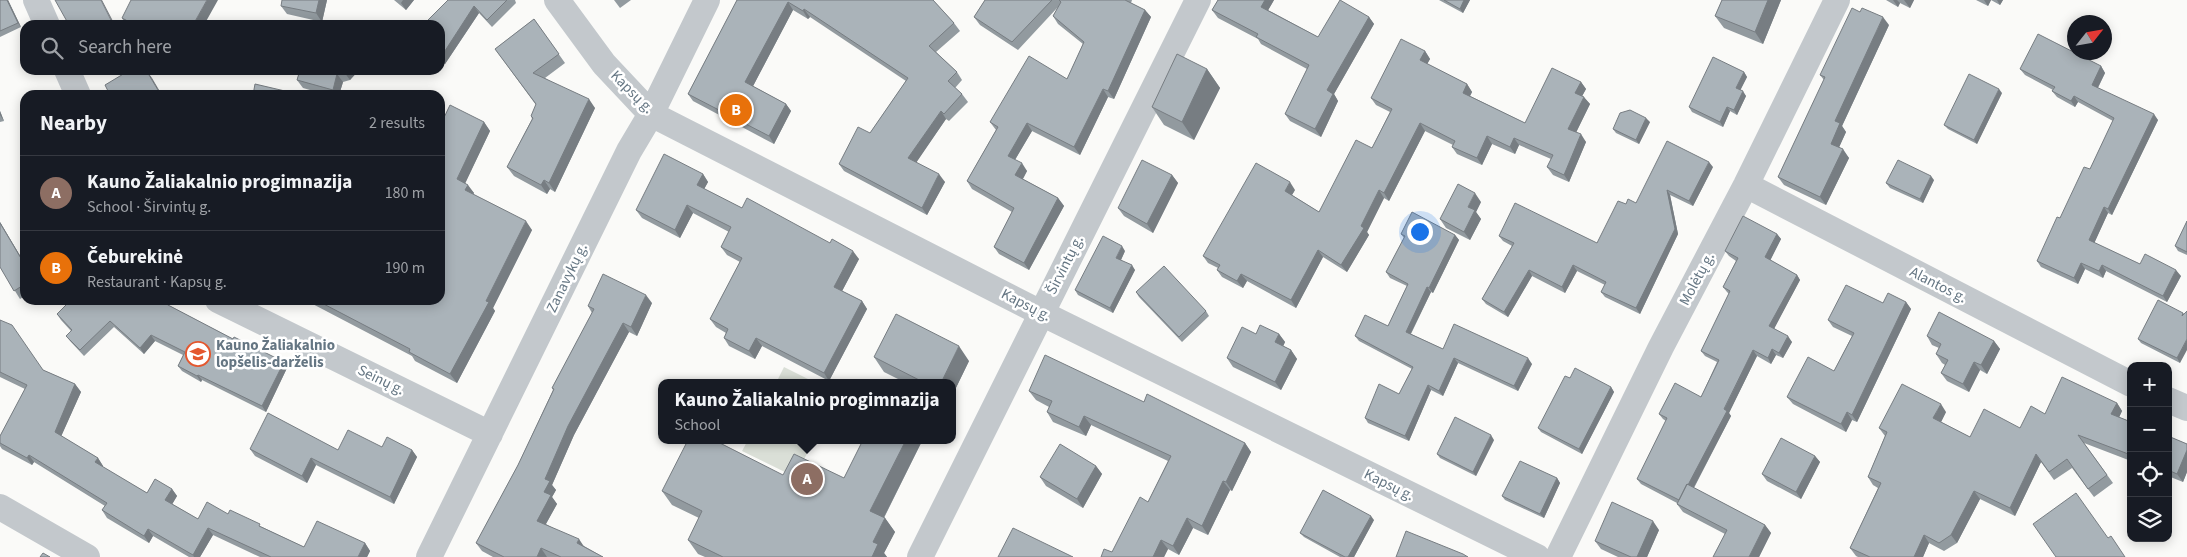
<!DOCTYPE html>
<meta charset="utf-8">
<style>
:root{--surface:#171b24;--page:#20242c;--text:#f1f3f6;--muted:#9ea1a6;--line:#363941;--accent:#0f766e}
body{margin:0;font-family:"Source Sans 3",sans-serif;background:var(--page);color:var(--text)}
.controls{position:absolute;right:15px;bottom:15px;display:grid;overflow:hidden;border-radius:10px;box-shadow:0 2px 12px #0003}
.controls button{width:45px;height:45px;display:grid;place-items:center;padding:0;border:0;border-bottom:1px solid var(--line);background:var(--surface);color:var(--text);font:25px sans-serif}
.compass{position:absolute;left:2067px;top:15px;width:45px;height:45px;border-radius:50%;background:var(--surface);box-shadow:0 2px 12px #0003;rotate:59deg}
.you{position:absolute;left:1419px;top:231px;width:18px;height:18px;margin:-12px;border:4px solid #fff;border-radius:50%;background:#1a73e8;box-shadow:0 0 0 8px #1a73e833}
.badge{display:grid;place-items:center;width:32px;height:32px;border-radius:50%;background:var(--accent);color:#fff;font-size:16px;font-weight:700}
.pin{position:absolute;translate:-50% -50%;border:2px solid #fff;box-shadow:0 1px 5px #0006}
.popup{position:absolute;left:658px;top:379px;width:298px;height:65px;box-sizing:border-box;display:grid;place-content:center;border-radius:10px;background:var(--surface);filter:drop-shadow(0 1px 4px #0005);font-size:16px;white-space:nowrap;color:var(--muted)}
.popup b{font-size:19px;color:var(--text)}
.popup::after{content:'';position:absolute;left:50%;top:100%;margin-left:-10px;border:10px solid transparent;border-top-color:var(--surface)}
.list{margin:0;padding:0;list-style:none}
h2{display:flex;justify-content:space-between;align-items:center;height:65px;margin:0;padding:0 20px;font-size:21px}
h2 small{font-size:16px;font-weight:400;color:var(--muted)}
.list li{display:grid;grid-template-columns:32px 1fr auto;gap:15px;align-items:center;box-sizing:border-box;height:75px;padding:0 20px;border-top:1px solid var(--line)}
.list b{display:block;font-size:19px;white-space:nowrap}
.list p{margin:0;font-size:16px;white-space:nowrap;color:var(--muted)}
.list em{font-size:16px;font-style:normal;color:var(--muted)}
.icon{flex:none;width:28px;height:28px;fill:none;stroke:currentColor;stroke-width:2;stroke-linecap:round;stroke-linejoin:round}
.map{position:relative;flex:none;width:2187px;height:557px;overflow:hidden}
.search{position:absolute;background:var(--surface);box-shadow:0 2px 12px #0003;left:20px;top:20px;width:425px;height:55px;display:flex;align-items:center;gap:12px;box-sizing:border-box;padding:0 18px;border-radius:15px;color:var(--muted);font-size:19px}
.panel{position:absolute;background:var(--surface);box-shadow:0 2px 12px #0003;left:20px;top:90px;width:425px;height:215px;border-radius:15px}
.map>svg:first-child{display:block}
</style>
<div class="map">
<svg width="2187" height="557" viewBox="0 0 2187 557">
<rect width="100%" height="100%" fill="#fafaf8"/>
<path fill="#dadfd7" d="M784 367 816 383H776Z
M748 440H814L795 477 742 451Z"/>
<g fill="none" stroke-linecap="round" stroke-linejoin="round">
<path stroke="#c3c8cc" stroke-width="26" d="M36 0 47 25
M557 0 604 64 651 114 1041 313 1537 557
M67 70 78 95
M1746 185 2131 384
M218 300 490 434
M2168 400 2187 408
M0 507 87 557
M429 557 629 151 651 114 707 0
M920 557 1198 0
M1558 557 1661 347 1746 185 1837 0"/>
</g>
<path fill="#929a9f" d="M0 0H8L21 27 0 37Z
M327 0 322 22 287 14 281 6Z
M394 0H414L406 10Z
M448 0H515L516 3 492 27 479 13 445 64 440 60V25Z
M614 0H631L620 8Z
M737 0H933L954 23 960 31 936 52 957 72 962 80 955 88 962 94 968 102 949 121 946 119 916 162 945 182 927 215 844 171 839 164 870 133 906 81 810 17 808 19 793 10 753 86 786 104 791 111 774 144 693 101 688 94Z
M985 0H1132L1131 3 1145 10 1151 17 1114 99 1108 97 1080 155 1032 131 1015 160 1027 171 1023 179 1058 198 1064 206 1029 270 999 254 994 247 1012 212 972 189 967 181 996 130 990 122 1067 79 1083 44 1058 24 1053 16 1058 7 1018 50 980 25 974 17Z
M1218 0H1274L1268 10 1318 37 1369 17 1374 24 1334 94 1338 101 1321 137 1290 121 1285 114 1307 69 1261 44 1258 39 1218 18 1212 10Z
M1439 0H1470L1463 13Z
M1722 0H1781L1763 44 1724 28 1715 16Z
M1886 0H1914L1910 8 1900 3 1898 7Z
M1976 0H2003L2000 5 1991 0 1988 6Z
M122 18 204 25H126Z
M534 19 565 63 545 78 595 108 555 192 550 189 547 194 514 176 507 167 532 119 531 116 536 105 495 49Z
M1889 25 1842 126 1846 132 1839 147 1849 158 1826 205 1784 185 1778 177 1824 80 1820 75Z
M1425 51 1430 59 1427 64 1467 84 1472 92 1470 96 1525 123 1581 82 1586 89 1582 96 1590 104 1576 132 1586 142 1569 182 1553 175 1547 167 1551 159 1519 145 1515 154 1492 144 1482 165 1457 154 1452 147 1453 145 1425 131 1389 201 1384 198 1367 232 1369 235 1347 272 1323 257 1296 308 1247 281 1243 288 1222 277 1217 270 1218 268 1208 263 1203 256 1295 190 1292 195 1319 212 1372 148 1390 112 1376 105 1371 98Z
M2101 66 2105 73 2098 88 2158 120 2112 215 2108 213 2094 243 2140 264 2181 276 2167 302 2106 271 2103 278 2085 269 2078 284 2041 267 2037 261 2060 218 2090 169 2113 121 2078 102 2075 107 2057 97 2052 91 2053 90 2025 75 2020 69Z
M1207 69 1220 88 1194 140 1164 125 1152 107Z
M300 70H359L350 80 343 82 339 95H327L303 88 297 80Z
M1744 72 1747 77 1740 90 1746 96 1737 115 1730 111 1723 127 1692 112 1689 107Z
M2002 93 1977 144 1948 129 1944 125Z
M0 111 4 121 0 122Z
M484 122 490 131 465 183 474 193 473 194 532 230 493 308 495 311 457 383 415 361 412 356 305 300H440V126Z
M1650 122 1639 144 1616 133 1613 129Z
M1713 167 1693 206 1670 195 1678 234 1640 314 1605 297 1601 292 1605 285 1577 271 1565 293 1532 276 1508 317 1486 304 1482 299 1512 246 1503 241 1499 236 1597 243 1626 204 1636 203Z
M703 174 708 182 704 189 742 208 859 259 842 291 862 301 867 309 829 381 762 346 755 359 729 346 724 338 726 333 716 327 710 319 740 262 727 255 721 247 729 232 693 213 680 238 642 218 636 210Z
M1172 175 1178 183 1153 233 1124 216 1118 208Z
M1934 180 1923 203 1890 188 1886 183Z
M1481 202 1476 212 1481 219 1470 240 1446 228 1440 219Z
M2187 221V255L2178 251 2175 246Z
M0 222 25 264V296L20 299 0 267Z
M1401 234 1455 235 1459 240 1433 293 1431 292 1411 334 1443 349 1532 364 1518 391 1458 363 1443 396 1431 390 1409 441 1368 423 1365 418 1399 394 1412 369 1359 341 1355 336 1388 326 1407 286 1390 278 1386 272 1404 238Z
M1777 234 1781 239 1770 260 1797 275 1800 280 1774 328 1792 342 1783 358 1776 355 1771 364 1757 356 1729 413 1731 416 1694 488 1765 525 1771 533 1759 557H1713L1725 534 1683 512 1677 504V503L1641 484 1637 479 1666 421 1663 419 1659 414 1701 397 1717 362 1705 356 1701 351 1729 294 1727 292 1723 287 1736 261 1729 256 1725 251Z
M1125 251 1121 260 1135 270 1113 313 1078 295 1075 290Z
M1136 292 1206 311 1209 316 1182 342 1139 297Z
M1906 302 1911 309 1857 422 1852 420 1846 432 1793 404 1787 397 1834 371 1852 336 1833 327 1828 320 1883 303Z
M652 303 637 336 629 332 574 435 552 485 556 490 552 497 557 504 546 524 603 557H493L482 551 476 543 518 465 553 390 552 388 592 313 588 306Z
M168 305 233 339 284 362 287 368 266 412 202 380 201 382 182 371 178 366 183 355 155 341 144 354 114 327 84 356 70 341 66 336 71 331 61 320 57 314Z
M2183 313 2184 314 2180 363 2141 343 2138 339Z
M0 320 43 370 75 384 81 392 61 436 98 458 103 466 102 467 147 493 172 489 177 496 172 504 198 519 228 514 262 527 304 547 365 543 370 551 367 557H260L213 535 200 557H189L153 536 149 543 107 518 102 510 105 506 34 462 32 465 2 449 0 446V436L25 389 0 377Z
M1256 334H1279L1285 342 1283 346 1291 350 1297 359 1281 390 1233 367 1227 358Z
M1927 336 1994 341 2000 349 1987 374 1980 370 1969 392 1947 381 1941 373 1945 365 1942 363 1936 354 1939 348 1932 345Z
M874 357 969 361 952 396V383H906L884 372Z
M1570 378 1611 387 1614 392 1582 454 1541 432 1538 428Z
M1029 391 1144 402 1245 443 1251 452 1232 491 1230 490 1208 535 1193 528 1179 555 1168 549 1164 557H1101L1112 552 1148 502 1168 461 1091 425 1086 436 1053 422 1047 412 1049 407 1036 400Z
M2117 403 2122 411 2119 417 2131 422V461L2084 443 2113 483 2094 497 2072 468 2054 480 2041 462 2015 516 1980 499 1957 543 1944 551 1929 543 1923 557H1858L1856 556 1850 548 1878 488 1873 485 1868 477 1885 436 1879 428 1946 412 1941 422 1970 437 2020 428 2045 414Z
M2168 436 2187 444V472L2183 482 2168 476Z
M862 440H921L922 441 884 518H885L895 532 884 553 887 557H705L698 554 688 540 699 518 672 505 662 491 844 478 863 441Z
M1494 440 1476 476 1440 458 1437 454Z
M382 447 412 450 417 457 394 504 316 465 307 483 255 456 250 449 338 450Z
M1815 456 1820 462 1801 499 1767 481 1762 474Z
M1096 466 1102 474 1083 508 1046 486 1040 477Z
M1557 478 1560 483 1544 518 1505 500 1502 496Z
M1374 520 1354 557H1340L1304 537 1300 533Z
M1659 530 1647 557H1618L1601 549 1595 541Z"/>
<path fill="#777d82" d="M7 0H8L21 27 18 23Z
M101 0H102L115 25H114Z
M207 0H218L204 25H193Z
M319 0H327L322 22 316 13Z
M403 0H414L406 10 401 3Z
M1265 0H1274L1266 14 1261 7Z
M1464 0H1470L1463 13 1460 9Z
M1768 0H1781L1763 44 1755 32Z
M1893 0H1897L1900 3 1898 7Z
M1904 0H1914L1910 8Z
M1984 0H1991L1988 6Z
M1997 0H2003L2000 5Z
M788 2 793 10 751 90 745 82Z
M474 6 479 13 445 64 441 57Z
M804 9 810 17 808 19 803 11Z
M1145 10 1151 17 1114 99 1108 91Z
M1369 17 1374 24 1334 94 1338 101 1321 137 1315 129 1327 90Z
M1883 17 1889 25 1842 126 1846 132 1837 152 1831 144 1835 121Z
M1425 51 1430 59 1425 68 1420 60Z
M2101 66 2105 73 2096 91 2092 85Z
M1207 69 1220 88 1194 140 1182 122Z
M146 70 152 78 162 95H161Z
M346 70H359L350 80 344 72Z
M1744 72 1747 77 1739 93 1736 88Z
M337 74 343 82 339 95H336L333 90Z
M1581 82 1586 89 1580 100 1575 93Z
M1467 84 1472 92 1468 100 1463 93Z
M1103 89 1108 97 1080 155 1074 147Z
M1999 89 2002 93 1977 144 1974 140Z
M1743 91 1746 96 1737 115 1734 110Z
M2074 96 2078 102 2075 107 2071 101Z
M1584 97 1590 104 1574 137 1568 129Z
M589 99 595 108 555 192 549 183Z
M786 104 791 111 774 144 769 136Z
M1727 107 1730 111 1723 127 1720 122Z
M0 111 4 121 0 115Z
M941 111 946 119 914 166 908 158Z
M2154 114 2158 120 2112 215 2108 209Z
M1646 118 1650 122 1639 144 1636 140Z
M484 122 490 131 463 188 457 179Z
M1027 123 1032 131 1013 163 1008 156Z
M1420 123 1425 131 1389 201 1384 193Z
M1581 134 1586 142 1569 182 1564 175Z
M1487 136 1492 144 1482 165 1477 158Z
M1514 138 1519 145 1515 154 1510 147Z
M1843 149 1849 158 1826 205 1820 197Z
M1709 162 1713 167 1693 206 1689 201Z
M1022 163 1027 171 1021 182 1015 175Z
M703 174 708 182 702 193 697 185Z
M939 174 945 182 927 215 922 208Z
M1172 175 1178 183 1153 233 1147 224Z
M1931 176 1934 180 1923 203 1920 199Z
M544 180 550 189 547 194 541 185Z
M1290 182 1295 190 1290 198 1285 191Z
M468 185 474 193 471 199 465 190Z
M1379 190 1384 198 1367 232 1369 235 1347 272 1341 265Z
M1667 190 1670 195 1678 234 1640 314 1636 308Z
M1475 193 1481 202 1476 212 1481 219 1470 240 1464 232 1468 207Z
M1058 198 1064 206 1029 270 1024 263Z
M687 205 693 213 680 238 675 230Z
M2104 207 2108 213 2093 246 2089 240Z
M526 221 532 230 493 308 495 311 457 383 450 374 486 301Z
M0 222 25 264V265L0 223Z
M1777 234 1781 239 1769 263 1765 257Z
M1455 235 1459 240 1433 293 1429 288Z
M1122 246 1125 251 1120 262 1116 258Z
M1318 250 1323 257 1296 308 1291 300Z
M853 251 859 259 840 295 834 287Z
M2081 263 2085 269 2078 284 2074 278Z
M1132 265 1135 270 1113 313 1110 308Z
M1573 265 1577 271 1565 293 1562 287Z
M2102 265 2106 271 2103 278 2099 271Z
M1529 270 1532 276 1508 317 1504 312Z
M2176 270 2181 276 2167 302 2163 296Z
M1241 274 1247 281 1243 288 1237 281Z
M1797 275 1800 280 1773 331 1769 326Z
M1427 287 1431 292 1409 337 1406 332Z
M646 295 652 303 637 336 631 327Z
M862 301 867 309 829 381 824 373Z
M1906 302 1911 309 1857 422 1852 415Z
M623 323 629 332 574 435 552 485 556 490 552 497 557 504 543 529 537 521 544 492 545 479 568 426Z
M1279 334 1285 342 1281 351 1275 342Z
M151 335 155 341 144 354 140 348Z
M1788 336 1792 342 1783 358 1779 353Z
M756 338 762 346 755 359 749 351Z
M2187 339V350L2180 363 2177 358Z
M1994 341 2000 349 1987 374 1981 365Z
M959 346 969 361 952 396V383H941Z
M1772 349 1776 355 1771 364 1768 358Z
M1291 350 1297 359 1281 390 1275 382Z
M1753 350 1757 356 1729 413 1731 416 1684 506 1680 501Z
M1454 358 1458 363 1443 396 1439 391Z
M1528 358 1532 364 1518 391 1514 386Z
M284 362 287 368 266 412 262 406Z
M1974 362 1980 370 1969 392 1963 384Z
M198 375 202 380 201 382 197 376Z
M75 384 81 392 60 439 55 432Z
M1428 385 1431 390 1409 441 1405 436Z
M1611 387 1614 392 1582 454 1579 449Z
M2117 403 2122 411 2117 422 2111 414Z
M1941 404 1946 412 1939 426 1933 418Z
M1847 412 1852 420 1846 432 1841 424Z
M1084 416 1091 425 1086 436 1079 427Z
M1491 435 1494 440 1476 476 1473 472Z
M906 440H921L922 441 880 525 870 511Z
M1245 443 1251 452 1232 491 1226 482Z
M412 450 417 457 394 504 390 497Z
M2187 450V472L2183 482 2177 474Z
M2036 454 2041 462 2015 516 2010 508Z
M29 455 34 462 32 465 27 458Z
M1815 456 1820 462 1801 499 1796 492Z
M98 458 103 466 100 470 95 462Z
M311 458 316 465 307 483 302 476Z
M1096 466 1102 474 1083 508 1077 499Z
M1557 478 1560 483 1544 518 1540 514Z
M1223 481 1230 490 1208 535 1202 526Z
M172 489 177 496 170 508 165 500Z
M1974 491 1980 499 1957 543 1951 535Z
M1371 516 1374 520 1354 557H1348Z
M885 518 895 532 884 553 887 557H872L873 542Z
M1187 518 1193 528 1179 555 1173 546Z
M1653 521 1659 530 1647 557H1637Z
M1765 525 1771 533 1759 557H1749Z
M208 528 213 535 200 557H194L193 555Z
M148 529 153 536 149 543 144 536Z
M1924 535 1929 543 1923 557H1914Z
M579 539 585 548 577 543Z
M1161 540 1168 549 1164 557H1153Z
M365 543 370 551 367 557H358Z
M541 548 547 557H537Z"/>
<path fill="#aab3b9" stroke="#777d82" d="M0 0H7L18 23 0 31Z
M55 0H101L113 24 111 25H69Z
M131 0H207L193 25H135L122 18Z
M282 0H319L316 13 281 6Z
M448 0H507L487 20 474 6 441 57 440 25H423Z
M737 0H933L954 23 929 46 957 72 948 81 962 94 944 114 941 111 908 158 939 174 922 208 839 164 858 127 870 133 908 78 804 9 803 11 788 2 745 82 786 104 769 136 688 94Z
M985 0H1052L1012 42 974 17Z
M1059 0H1125L1145 10 1108 91 1103 89 1074 147 1027 123 1008 156 1022 163 1015 175 1058 198 1024 263 994 247 1014 208 967 181 998 127 990 122 1029 56 1067 79 1084 42 1053 16 1061 2Z
M1218 0H1265L1261 7 1318 37 1340 0 1369 17 1327 90 1333 94 1315 129 1285 114 1309 65 1256 37 1258 34 1212 10Z
M1444 0H1464L1460 9Z
M1722 0H1768L1755 32 1715 16Z
M1852 8 1860 12 1862 8 1883 17 1835 121 1840 123 1831 144 1843 149 1820 197 1778 177 1825 77 1820 75Z
M534 19 559 54 533 73 589 99 549 183 544 180 541 185 507 167 533 118 531 116 536 104 495 49Z
M2038 34 2101 66 2092 85 2154 114 2108 209 2104 207 2089 240 2140 264 2145 254 2176 270 2163 296 2102 265 2099 271 2081 263 2074 278 2037 261 2057 217 2060 218 2084 167 2090 169 2114 118 2074 96 2071 101 2052 91 2055 87 2020 69Z
M1401 39 1425 51 1420 60 1467 84 1463 93 1525 123 1552 68 1581 82 1575 93 1584 97 1568 129 1581 134 1564 175 1547 167 1553 155 1514 138 1510 147 1487 136 1477 158 1452 147 1455 141 1420 123 1384 193 1379 190 1361 226 1364 228 1341 265 1318 250 1291 300 1241 274 1237 281 1217 270 1220 265 1203 256 1256 163 1290 182 1285 191 1319 212 1356 140 1372 148 1392 109 1371 98Z
M1177 54 1207 69 1182 122 1152 107Z
M1713 57 1744 72 1736 88 1743 91 1734 110 1727 107 1720 122 1689 107Z
M130 70H146L161 95H110L105 85Z
M300 70H346L344 72 337 74 333 90 297 80Z
M1969 74 1999 89 1974 140 1944 125Z
M255 84 302 95H253Z
M450 105 484 122 457 179 468 185 465 190 526 221 486 301 489 302 450 374 409 352 410 349 316 300H440V126Z
M1630 110 1646 118 1636 140 1613 129 1620 113Z
M1667 141 1709 162 1689 201 1667 190 1675 229 1636 308 1601 292 1606 282 1573 265 1562 287 1529 270 1504 312 1482 299 1514 243 1499 236 1515 203 1597 243 1618 201 1626 204 1628 199 1636 203Z
M664 154 703 174 697 185 742 208 747 198 830 243 832 239 853 251 834 287 862 301 824 373 756 338 749 351 724 338 728 329 710 319 742 258 721 247 731 227 687 205 675 230 636 210Z
M1142 160 1172 175 1147 224 1118 208Z
M1898 160 1931 176 1920 199 1886 183Z
M1458 184 1475 193 1468 207 1475 210 1464 232 1440 219Z
M1412 212 1455 235 1429 288 1427 287 1406 332 1443 349 1454 324 1528 358 1514 386 1454 358 1439 391 1428 385 1405 436 1365 418 1379 384 1399 394 1413 367 1355 336 1365 315 1388 326 1408 284 1386 272 1405 236 1401 234Z
M1743 216 1777 234 1765 257 1797 275 1769 326 1788 336 1779 353 1772 349 1768 358 1753 350 1724 409 1727 411 1688 485 1687 484 1679 500 1637 479 1667 418 1659 414 1675 383 1701 397 1719 360 1701 351 1730 291 1723 287 1738 258 1725 251Z
M2187 221V252L2175 246Z
M0 223 25 265V284L14 291 0 267Z
M1103 236 1122 246 1116 258 1132 265 1110 308 1075 290Z
M1164 266 1206 311 1179 337 1136 292Z
M603 274 646 295 631 327 623 323 568 426 545 479 550 481 544 492 551 495 537 521 579 539 577 543 603 557H561L541 548 537 557H504L476 543 518 465 554 389 552 388 594 309 588 306Z
M1846 285 1883 303 1888 293 1906 302 1852 415 1847 412 1841 424 1787 397 1808 357 1834 371 1854 333 1828 320Z
M71 300H162L168 305 233 339 234 337 284 362 262 406 198 375 197 376 178 366 185 352 151 335 140 348 110 321 80 350 66 336 72 330 57 314Z
M2158 300 2183 313 2182 316 2187 311V339L2177 358 2138 339Z
M1939 312 1994 341 1981 365 1974 362 1963 384 1941 373 1948 360 1936 354 1941 344 1927 336Z
M896 314 959 346 941 383H925L874 357Z
M0 320 12 325 43 370 75 384 55 432 98 458 95 462 147 493 155 479 172 489 165 500 198 519 207 502 228 514 230 510 260 524 259 526 304 547 317 521 365 543 358 557H271L208 528 193 555 148 529 144 536 102 510 107 503 29 455 27 458 0 443V436L27 385 0 372Z
M1260 325 1279 334 1275 342 1291 350 1275 382 1227 358 1242 327 1256 334Z
M1045 355 1144 402 1147 394 1245 443 1226 482 1223 481 1202 526 1187 518 1173 546 1161 540 1153 557H1101L1104 549 1112 552 1140 497 1148 502 1171 456 1084 416 1079 427 1047 412 1052 401 1029 391Z
M1575 368 1611 387 1579 449 1538 428 1565 376 1570 378Z
M2062 377 2117 403 2111 414 2131 422V455L2078 435 2107 475 2088 489 2067 459 2049 472 2036 454 2010 508 1974 491 1951 535 1939 543 1924 535 1914 557H1870L1850 548 1881 483 1868 477 1887 432 1879 428 1902 384 1941 404 1933 418 1970 437 1984 409 2020 428 2031 406 2045 414Z
M268 413 338 450 348 430 382 447 387 437 412 450 390 497 311 458 302 476 250 449Z
M1455 417 1491 435 1473 472 1437 454Z
M2168 436 2187 444V450L2177 474 2168 470Z
M1781 438 1815 456 1796 492 1762 474Z
M688 440H714L783 475 794 454 844 478 863 440H906L870 511 885 518 873 542 878 544 872 557H723L688 540 702 511 662 491Z
M1060 444 1096 466 1077 499 1040 477Z
M1520 461 1557 478 1540 514 1502 496Z
M1687 484 1765 525 1749 557H1713L1727 530 1677 504Z
M1323 490 1371 516 1348 557H1345L1300 533Z
M2076 493 2108 538 2111 536 2125 557H2056L2033 524Z
M1612 502 1653 521 1637 557H1631L1595 541Z
M1013 528 1073 557H998Z
M1406 531 1463 554 1468 557H1396Z
M43 553 50 557H40Z"/>
<defs>
<symbol id="school-ring" viewBox="-11 -11 22 22"><circle r="9.5" fill="#fff" stroke="#e4572e" stroke-width="1.5"/><path d="M0-5L7-2L0 1L-7-2ZM-4 1L0 2.5L4 1V4Q0 6-4 4Z" fill="#e4572e"/></symbol>
</defs>
<g fill-rule="evenodd">
<use href="#school-ring" x="184" y="340" width="28" height="28"/>
</g>
<g text-anchor="middle" dominant-baseline="central" stroke-width="5" stroke-linejoin="round" paint-order="stroke">
<g font-size="15" fill="#657683" stroke="#fff">
<text transform="translate(632 92) rotate(45)">Kapsų g.</text>
<text transform="translate(1065 265) rotate(-63)">Širvintų g.</text>
<text transform="translate(567 278) rotate(-64)">Zanavykų g.</text>
<text transform="translate(1697 279) rotate(-62)">Molėtų g.</text>
<text transform="translate(1938 285) rotate(27)">Alantos g.</text>
<text transform="translate(1026 305) rotate(27)">Kapsų g.</text>
<text transform="translate(381 380) rotate(26)">Seinų g.</text>
<text transform="translate(1389 485) rotate(26)">Kapsų g.</text>
</g>
<g font-size="15" font-weight="bold" fill="#657683" stroke="#fff" text-anchor="start">
<text x="216" y="345">Kauno Žaliakalnio<tspan x="216" dy="17">lopšelis-darželis</tspan></text>
</g>
</g>
</svg>
<div class="controls">
<button>+</button>
<button>−</button>
<button><svg class="icon" aria-label="locate" viewBox="0 0 24 24"><circle cx="12" cy="12" r="6"/><path d="M12 2v4M12 18v4M2 12h4M18 12h4"/></svg></button>
<button><svg class="icon" aria-label="layers" viewBox="0 0 24 24"><path d="M12 4l9 5-9 5-9-5zM3 14l9 5 9-5"/></svg></button>
</div>
<svg class="compass" viewBox="-18 -18 36 36"><path d="M0-13l5 13h-10z" fill="#e53935"/><path d="M0 13l5-13h-10z" fill="#9ea1a6"/></svg>
<div class="you"></div>
<div class="pin badge" style="left:807px;top:479px;background:#8d6e63">A</div>
<div class="popup"><b>Kauno Žaliakalnio progimnazija</b>School</div>
<div class="pin badge" style="left:736px;top:110px;background:#e8710a">B</div>
<div class="search"><svg class="icon" aria-label="search" viewBox="0 0 24 24"><circle cx="10" cy="10" r="6"/><path d="M15 15l6 6"/></svg>Search here</div>
<section class="panel">
<h2>Nearby<small>2 results</small></h2>
<ul class="list">
<li><span class="badge" style="background:#8d6e63">A</span><div><b>Kauno Žaliakalnio progimnazija</b><p>School · Širvintų g.</p></div><em>180 m</em></li>
<li><span class="badge" style="background:#e8710a">B</span><div><b>Čeburekinė</b><p>Restaurant · Kapsų g.</p></div><em>190 m</em></li>
</ul>
</section>
</div>
